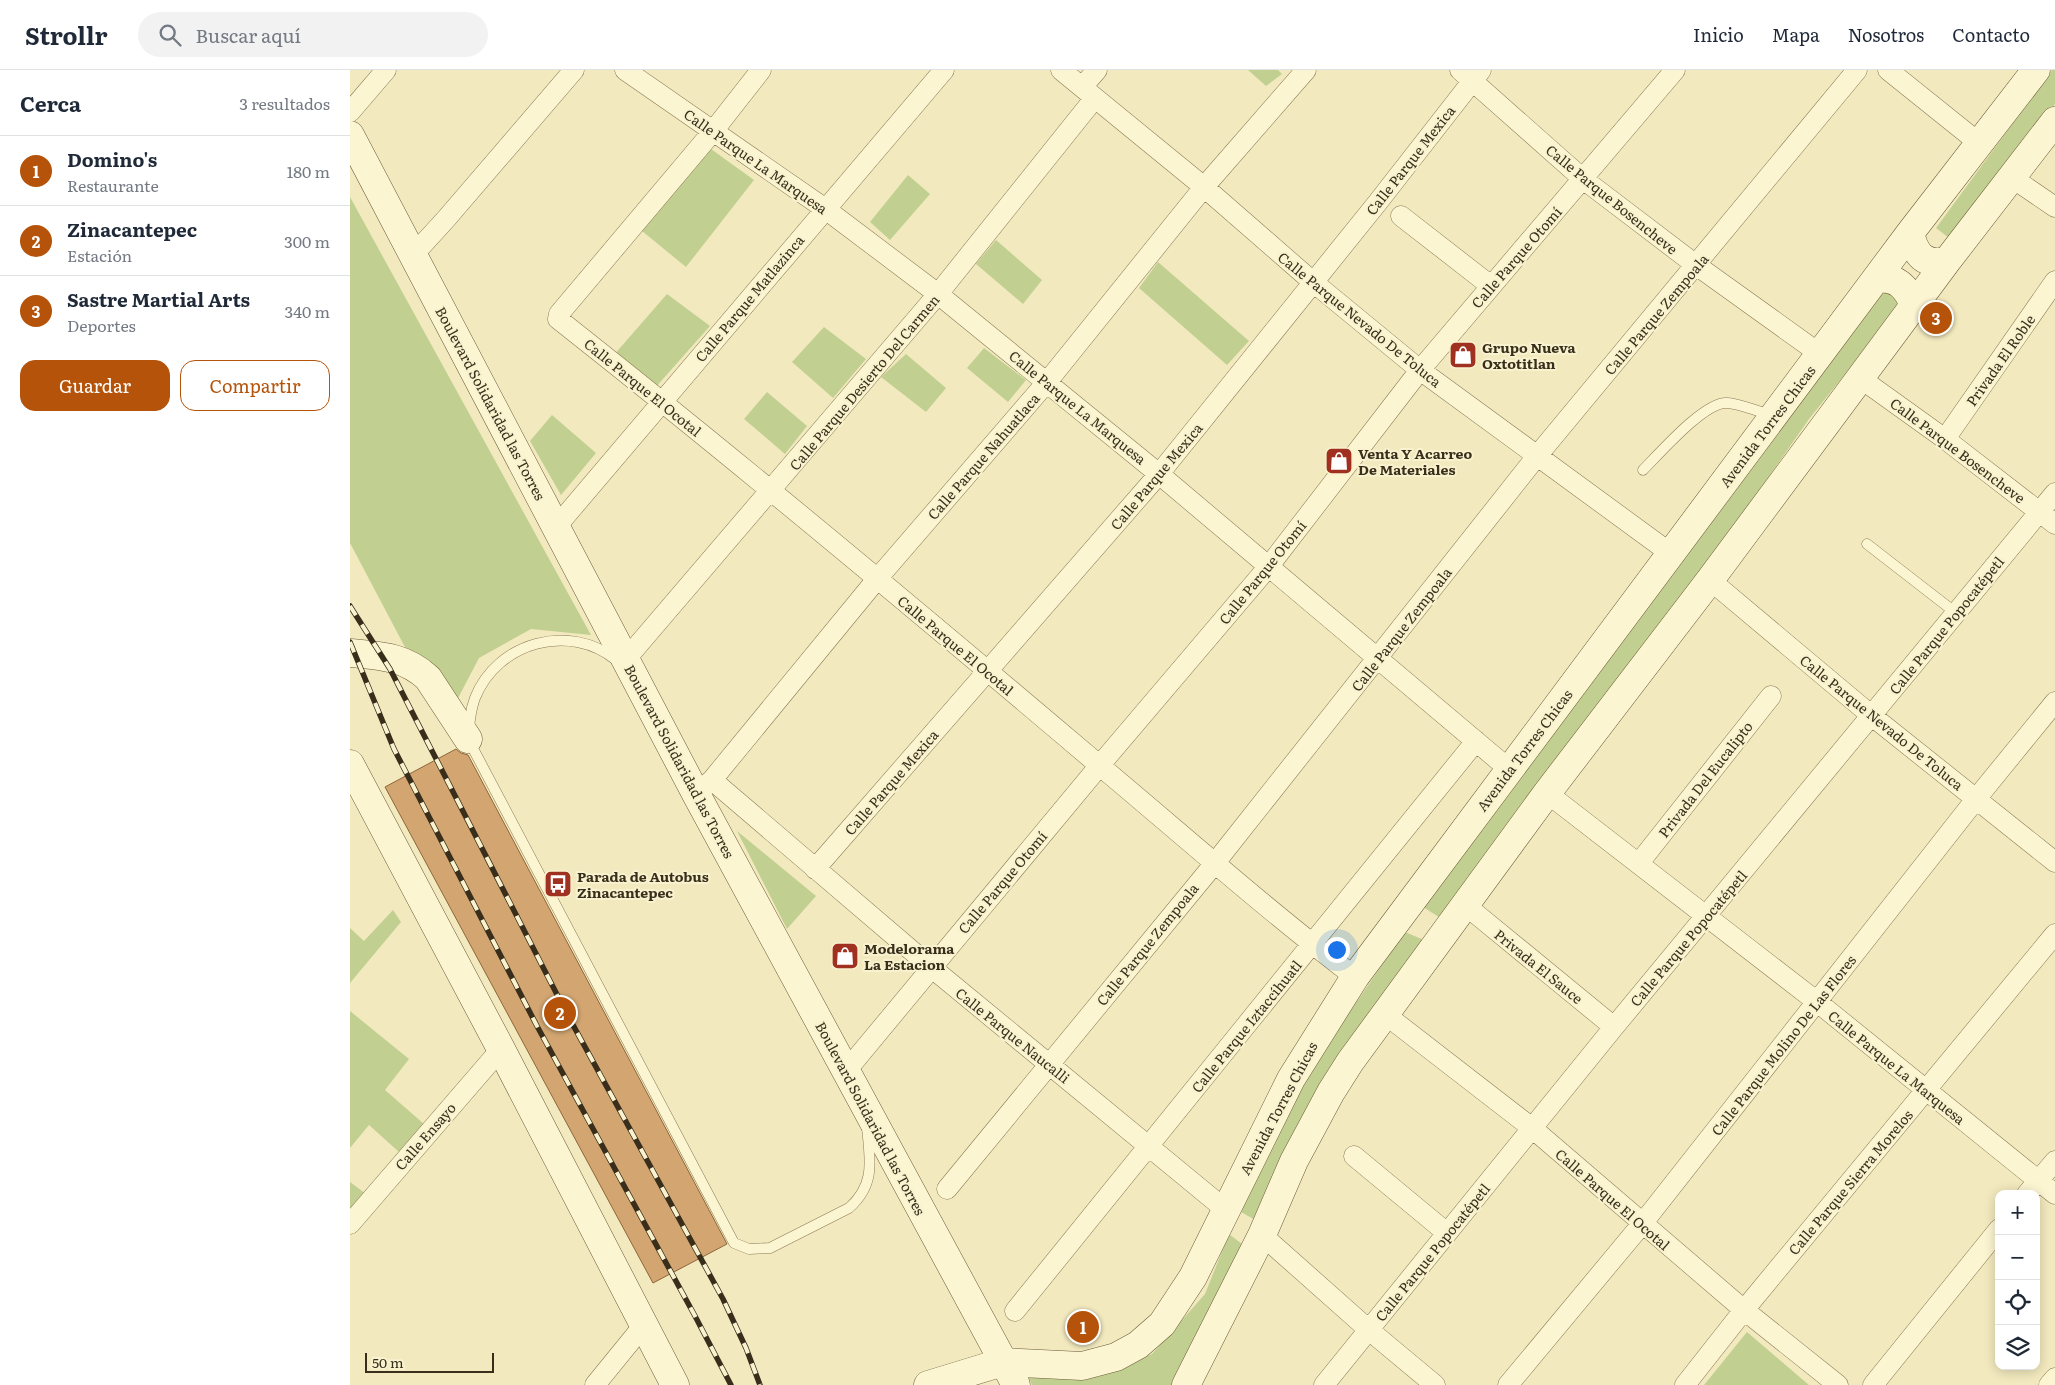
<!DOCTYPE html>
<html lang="es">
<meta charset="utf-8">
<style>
:root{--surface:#fff;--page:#f2f2f3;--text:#1f2937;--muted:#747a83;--line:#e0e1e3;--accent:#b45309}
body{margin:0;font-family:Literata,serif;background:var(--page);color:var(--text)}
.controls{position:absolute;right:15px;bottom:15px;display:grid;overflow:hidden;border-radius:10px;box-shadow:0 2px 12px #0003}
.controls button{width:45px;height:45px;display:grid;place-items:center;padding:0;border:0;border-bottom:1px solid var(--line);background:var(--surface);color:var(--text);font:25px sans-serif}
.scale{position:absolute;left:15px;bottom:12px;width:129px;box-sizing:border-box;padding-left:5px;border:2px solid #392e1b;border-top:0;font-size:14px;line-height:18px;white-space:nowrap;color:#392e1b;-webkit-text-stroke:4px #f8f2ce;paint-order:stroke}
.you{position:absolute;left:986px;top:879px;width:18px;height:18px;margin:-12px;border:4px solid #fff;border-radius:50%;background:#1a73e8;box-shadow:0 0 0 8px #1a73e833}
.badge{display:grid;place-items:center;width:32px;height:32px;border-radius:50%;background:var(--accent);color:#fff;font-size:16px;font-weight:700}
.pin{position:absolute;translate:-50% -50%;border:2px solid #fff;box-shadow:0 1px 5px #0006}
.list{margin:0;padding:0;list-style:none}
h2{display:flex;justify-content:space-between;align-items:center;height:65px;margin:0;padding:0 20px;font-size:21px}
h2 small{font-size:16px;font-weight:400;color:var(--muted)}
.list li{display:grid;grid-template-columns:32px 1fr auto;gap:15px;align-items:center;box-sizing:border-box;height:70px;padding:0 20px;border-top:1px solid var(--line)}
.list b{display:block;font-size:19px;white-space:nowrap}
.list p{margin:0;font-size:16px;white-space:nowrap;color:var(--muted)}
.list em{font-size:16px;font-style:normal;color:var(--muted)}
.actions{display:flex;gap:10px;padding:15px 20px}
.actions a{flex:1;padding:11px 0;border:1px solid var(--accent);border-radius:15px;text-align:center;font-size:18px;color:var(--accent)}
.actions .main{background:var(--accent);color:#fff}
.icon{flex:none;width:28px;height:28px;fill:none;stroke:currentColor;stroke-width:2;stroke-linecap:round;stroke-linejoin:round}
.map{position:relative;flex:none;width:1705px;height:1315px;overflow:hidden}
header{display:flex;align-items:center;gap:30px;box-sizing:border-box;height:70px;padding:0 25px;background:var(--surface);border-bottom:1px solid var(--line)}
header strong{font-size:24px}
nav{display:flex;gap:28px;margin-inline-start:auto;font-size:18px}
.search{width:350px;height:45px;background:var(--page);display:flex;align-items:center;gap:12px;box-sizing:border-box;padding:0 18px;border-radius:28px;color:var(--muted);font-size:19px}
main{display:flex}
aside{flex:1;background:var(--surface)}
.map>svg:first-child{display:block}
</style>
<header>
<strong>Strollr</strong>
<div class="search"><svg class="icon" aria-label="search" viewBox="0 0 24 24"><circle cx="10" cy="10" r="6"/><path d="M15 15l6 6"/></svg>Buscar aquí</div>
<nav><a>Inicio</a><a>Mapa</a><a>Nosotros</a><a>Contacto</a></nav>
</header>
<main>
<aside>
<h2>Cerca<small>3 resultados</small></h2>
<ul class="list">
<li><span class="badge">1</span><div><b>Domino's</b><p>Restaurante</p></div><em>180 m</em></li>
<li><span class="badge">2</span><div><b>Zinacantepec</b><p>Estación</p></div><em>300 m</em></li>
<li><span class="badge">3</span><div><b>Sastre Martial Arts</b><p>Deportes</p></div><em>340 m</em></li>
</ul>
<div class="actions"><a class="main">Guardar</a><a>Compartir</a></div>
</aside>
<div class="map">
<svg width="1705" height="1315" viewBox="0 0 1705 1315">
<rect width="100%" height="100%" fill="#f2e9be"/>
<path fill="#c1d091" d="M898 0H928L932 4 916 16Z
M1702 0H1705V34L1603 171 1586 158Z
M361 79 404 110 336 197 292 161Z
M558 105 580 124 540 170 520 152Z
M0 127 241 565 181 559 129 588 95 653 0 473Z
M646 170 692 210 673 234 626 194Z
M808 192 899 271 877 295 789 218Z
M1535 220 1552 233 1459 349 1339 521 1092 849 1073 837Z
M317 224 360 256 305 318 263 286Z
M474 257 516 289 483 328 442 292Z
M634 278 676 310 658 332 617 298Z
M556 284 596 318 576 342 531 307Z
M417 322 457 356 435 384 394 349Z
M202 345 246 383 211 425 180 371Z
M387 761 466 826 437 859Z
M43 840 51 852 0 913V858L14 871Z
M1055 862 1074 870 907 1151 891 1142 949 1015Z
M0 941 59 989 35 1020 74 1054 49 1082 19 1055 0 1078Z
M0 1112 16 1124 0 1142Z
M879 1164 892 1174 823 1315H682L678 1306 748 1307 802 1284 855 1224Z
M1397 1262 1459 1315H1354Z"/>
<path fill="#d3a671" stroke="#8d6539" d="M106 679 111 683 118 685 377 1174 303 1213 35 717Z"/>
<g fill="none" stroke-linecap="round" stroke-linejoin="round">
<defs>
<path id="service" d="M1293 400C1309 384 1355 331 1377 333 1391 334 1408 341 1422 346
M1517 474 1606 543
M266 590C220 552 147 572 125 628 120 641 119 655 118 669L384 1173 399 1179 420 1178 499 1138C526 1114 520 1090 517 1057"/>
<path id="minor" d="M275 0 474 138 588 224 809 404 1160 700
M411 0 364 60 209 244 208 249C392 394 571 544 749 695 834 766 917 840 1005 907
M711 0 854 117 963 212 1070 300 1320 483
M1110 0 1233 109 1346 195 1470 284
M1538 0 1629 73
M732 17 747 0
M0 42 36 0
M1661 107 1705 137
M1051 146 1141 216
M64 184 96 149 224 0
M1510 308 1595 369 1705 454
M1595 369 1705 211
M206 457 594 0
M1360 510 1522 646 1705 792
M276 589 588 224 744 29
M362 710 582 898 876 1140
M1197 723 1466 931 1705 1124
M346 724 362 710 527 509 697 312 854 117 956 0
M1289 793 1421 626
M465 799 809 404 1028 132 1131 0
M1114 834 1264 957
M1036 945 1182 1058 1394 1240 1488 1315
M496 1001 750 695 919 496 1070 300 1325 0
M1004 1086 1097 1163
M597 1119 865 793 1187 386 1507 0
M1677 1124 1705 1091
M0 1154 151 979
M912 1165 1019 1260 1085 1315
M665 1241C818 1050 973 862 1126 671
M245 1315 293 1256
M974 1315 1264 957 1705 423
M1158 1315 1292 1154 1626 729 1705 632
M1335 1315 1394 1240 1705 864
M1523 1315 1649 1159
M1699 1315 1705 1308"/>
<path id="secondary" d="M0 65 346 724 666 1315
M1560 163C1565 184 1574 196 1597 191
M1527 209C1547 206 1557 218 1564 235
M0 583C31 586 54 586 78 608L118 669
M0 694 151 979 325 1315
M578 1315 653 1292 732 1296 766 1287 788 1275 812 1254 843 1207 941 1009 1005 907 1560 163 1686 0
M836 1315 912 1165 944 1091 981 1022 1000 992 1197 723 1360 510 1597 191 1705 51"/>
</defs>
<use href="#service" stroke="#8b7955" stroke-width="11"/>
<use href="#minor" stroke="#8b7955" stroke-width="21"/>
<use href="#secondary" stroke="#6d5a39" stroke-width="29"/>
<use href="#service" stroke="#fcf5d2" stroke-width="10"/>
<use href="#minor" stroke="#fcf5d2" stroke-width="20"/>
<use href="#secondary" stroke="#fcf5d2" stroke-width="28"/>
<defs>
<path id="rail" d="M0 536 40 599 217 944 373 1229 396 1278 410 1315
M0 572 44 679 187 956 345 1246 381 1315"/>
</defs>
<use href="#rail" stroke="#392e1b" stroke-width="5.5"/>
<use href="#rail" stroke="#f8f2ce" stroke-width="4" stroke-dasharray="11" stroke-linecap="butt"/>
</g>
<defs>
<symbol id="shop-square" viewBox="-11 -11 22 22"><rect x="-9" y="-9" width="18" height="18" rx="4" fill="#a03020" stroke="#f8f2ce"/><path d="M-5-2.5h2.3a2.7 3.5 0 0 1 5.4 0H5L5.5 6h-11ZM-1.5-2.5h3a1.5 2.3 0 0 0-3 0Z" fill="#fff"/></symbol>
<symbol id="bus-square" viewBox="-11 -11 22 22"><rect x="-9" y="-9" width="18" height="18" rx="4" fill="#a03020" stroke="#f8f2ce"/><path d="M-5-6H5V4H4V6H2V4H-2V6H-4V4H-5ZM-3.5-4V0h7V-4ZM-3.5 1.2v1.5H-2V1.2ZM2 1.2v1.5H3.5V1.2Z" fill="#fff"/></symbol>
</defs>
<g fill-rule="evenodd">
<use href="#shop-square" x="1097" y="269" width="32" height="32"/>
<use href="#shop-square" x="973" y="375" width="32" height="32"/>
<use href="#bus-square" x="192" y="798" width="32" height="32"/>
<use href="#shop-square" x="479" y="870" width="32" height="32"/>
</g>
<g text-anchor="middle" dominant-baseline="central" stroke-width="4" stroke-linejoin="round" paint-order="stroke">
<g font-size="14" fill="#392e1b" stroke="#f8f2ce">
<text transform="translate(1060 90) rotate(-52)">Calle Parque Mexica</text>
<text transform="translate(406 91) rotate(35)">Calle Parque La Marquesa</text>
<text transform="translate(1262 129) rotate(39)">Calle Parque Bosencheve</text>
<text transform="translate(1166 187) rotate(-49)">Calle Parque Otomí</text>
<text transform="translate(399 228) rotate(-50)">Calle Parque Matlazinca</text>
<text transform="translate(1306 244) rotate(-50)">Calle Parque Zempoala</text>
<text transform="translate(1010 249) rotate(39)">Calle Parque Nevado De Toluca</text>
<text transform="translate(1650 290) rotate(-55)">Privada El Roble</text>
<text transform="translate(514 312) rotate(-50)">Calle Parque Desierto Del Carmen</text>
<text transform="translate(293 317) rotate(39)">Calle Parque El Ocotal</text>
<text transform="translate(141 333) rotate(62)">Boulevard Solidaridad las Torres</text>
<text transform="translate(728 337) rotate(39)">Calle Parque La Marquesa</text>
<text transform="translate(1417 356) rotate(-53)">Avenida Torres Chicas</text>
<text transform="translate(1608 380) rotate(37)">Calle Parque Bosencheve</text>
<text transform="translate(633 386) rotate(-49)">Calle Parque Nahuatlaca</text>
<text transform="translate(806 406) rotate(-50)">Calle Parque Mexica</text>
<text transform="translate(912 502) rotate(-51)">Calle Parque Otomí</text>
<text transform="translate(1596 555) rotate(-51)">Calle Parque Popocatépetl</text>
<text transform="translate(1051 559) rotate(-52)">Calle Parque Zempoala</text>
<text transform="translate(606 575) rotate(40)">Calle Parque El Ocotal</text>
<text transform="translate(1532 652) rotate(39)">Calle Parque Nevado De Toluca</text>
<text transform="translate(1174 680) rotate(-53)">Avenida Torres Chicas</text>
<text transform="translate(330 691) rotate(62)">Boulevard Solidaridad las Torres</text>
<text transform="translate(1355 709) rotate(-52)">Privada Del Eucalipto</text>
<text transform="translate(541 712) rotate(-49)">Calle Parque Mexica</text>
<text transform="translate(652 812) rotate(-50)">Calle Parque Otomí</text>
<text transform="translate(1338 868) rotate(-50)">Calle Parque Popocatépetl</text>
<text transform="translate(797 874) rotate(-51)">Calle Parque Zempoala</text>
<text transform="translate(1189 896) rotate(39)">Privada El Sauce</text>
<text transform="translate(896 956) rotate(-51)">Calle Parque Iztaccíhuatl</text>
<text transform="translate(663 965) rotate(39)">Calle Parque Naucalli</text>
<text transform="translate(1433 975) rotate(-52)">Calle Parque Molino De Las Flores</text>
<text transform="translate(1547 997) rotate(39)">Calle Parque La Marquesa</text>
<text transform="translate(928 1038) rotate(-62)">Avenida Torres Chicas</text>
<text transform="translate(521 1048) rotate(62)">Boulevard Solidaridad las Torres</text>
<text transform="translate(75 1066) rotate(-49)">Calle Ensayo</text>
<text transform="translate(1500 1112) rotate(-50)">Calle Parque Sierra Morelos</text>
<text transform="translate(1263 1129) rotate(41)">Calle Parque El Ocotal</text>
<text transform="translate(1082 1182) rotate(-51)">Calle Parque Popocatépetl</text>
</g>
<g font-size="14" font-weight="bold" fill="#392e1b" stroke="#f8f2ce" text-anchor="start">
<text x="1132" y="277">Grupo Nueva<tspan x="1132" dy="16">Oxtotitlan</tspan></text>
<text x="1008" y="383">Venta Y Acarreo<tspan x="1008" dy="16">De Materiales</tspan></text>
<text x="227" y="806">Parada de Autobus<tspan x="227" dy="16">Zinacantepec</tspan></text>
<text x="514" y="878">Modelorama<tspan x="514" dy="16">La Estacion</tspan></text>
</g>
</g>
</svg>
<div class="controls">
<button>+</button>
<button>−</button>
<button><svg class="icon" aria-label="locate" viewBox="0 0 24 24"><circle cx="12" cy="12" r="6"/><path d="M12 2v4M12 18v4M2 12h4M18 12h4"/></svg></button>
<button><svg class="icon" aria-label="layers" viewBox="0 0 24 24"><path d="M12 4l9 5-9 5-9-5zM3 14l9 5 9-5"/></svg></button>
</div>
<div class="scale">50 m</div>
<div class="you"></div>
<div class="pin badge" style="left:733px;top:1257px">1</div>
<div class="pin badge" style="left:210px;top:943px">2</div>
<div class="pin badge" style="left:1586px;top:248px">3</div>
</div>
</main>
